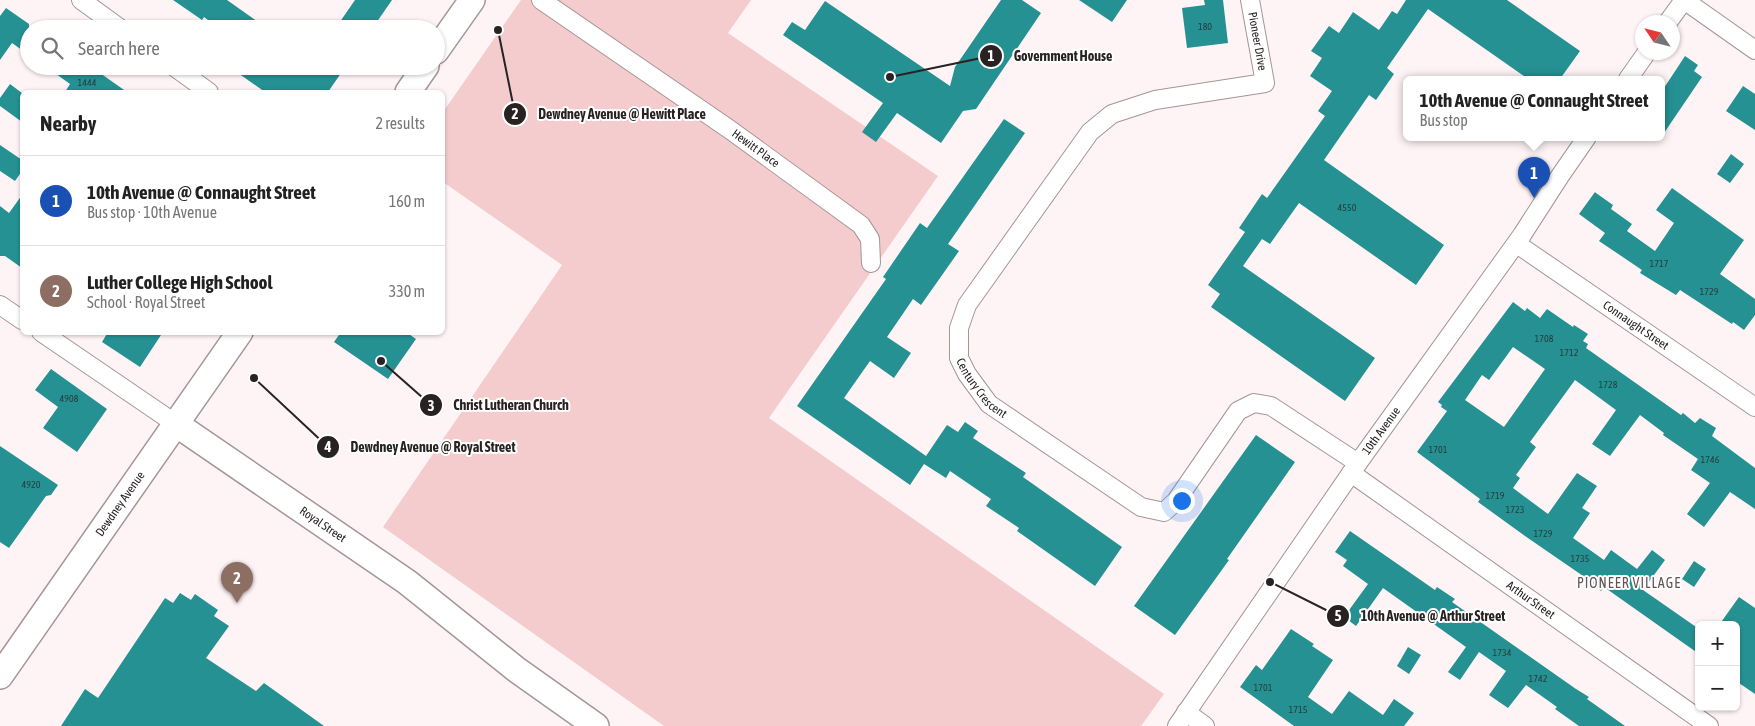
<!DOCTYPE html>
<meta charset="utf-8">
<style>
:root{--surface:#fff;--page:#f6f6f6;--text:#222;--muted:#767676;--line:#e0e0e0;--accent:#1d6a6b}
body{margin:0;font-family:"Asap Condensed",sans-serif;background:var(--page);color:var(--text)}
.controls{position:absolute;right:15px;bottom:15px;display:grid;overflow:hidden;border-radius:8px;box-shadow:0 1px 4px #0004}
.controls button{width:45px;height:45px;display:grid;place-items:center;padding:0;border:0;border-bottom:1px solid var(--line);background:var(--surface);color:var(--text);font:25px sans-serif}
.compass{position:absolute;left:1635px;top:15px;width:45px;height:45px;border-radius:50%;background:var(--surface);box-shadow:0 1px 4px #0004;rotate:305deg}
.you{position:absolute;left:1181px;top:500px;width:18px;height:18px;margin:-12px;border:4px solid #fff;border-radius:50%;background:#1a73e8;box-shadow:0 0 0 8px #1a73e833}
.badge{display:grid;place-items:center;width:32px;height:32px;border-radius:50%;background:var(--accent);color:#fff;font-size:16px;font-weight:700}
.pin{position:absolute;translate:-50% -41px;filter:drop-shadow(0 1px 2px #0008)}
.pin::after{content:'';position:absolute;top:26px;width:18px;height:15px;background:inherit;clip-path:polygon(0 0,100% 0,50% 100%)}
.popup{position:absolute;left:1403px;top:76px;width:262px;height:65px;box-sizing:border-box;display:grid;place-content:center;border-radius:8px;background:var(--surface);filter:drop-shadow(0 1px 4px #0005);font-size:16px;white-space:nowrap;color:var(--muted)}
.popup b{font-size:19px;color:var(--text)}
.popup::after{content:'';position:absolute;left:50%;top:100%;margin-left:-10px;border:10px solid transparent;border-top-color:var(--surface)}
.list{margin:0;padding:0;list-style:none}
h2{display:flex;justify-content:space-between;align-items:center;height:65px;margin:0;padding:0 20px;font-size:21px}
h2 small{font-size:16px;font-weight:400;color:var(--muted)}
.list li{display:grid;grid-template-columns:32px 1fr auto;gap:15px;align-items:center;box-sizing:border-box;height:90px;padding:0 20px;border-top:1px solid var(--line)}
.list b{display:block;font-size:19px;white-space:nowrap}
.list p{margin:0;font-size:16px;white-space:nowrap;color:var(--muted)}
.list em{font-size:16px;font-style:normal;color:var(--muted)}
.icon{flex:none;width:28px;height:28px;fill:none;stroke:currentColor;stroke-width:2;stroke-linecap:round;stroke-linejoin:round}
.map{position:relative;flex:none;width:1755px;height:726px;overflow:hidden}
.search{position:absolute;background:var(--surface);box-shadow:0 1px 4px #0004;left:20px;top:20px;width:425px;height:55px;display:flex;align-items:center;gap:12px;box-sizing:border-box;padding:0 18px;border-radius:28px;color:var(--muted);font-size:19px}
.panel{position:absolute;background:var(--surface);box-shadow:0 1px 4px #0004;left:20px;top:90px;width:425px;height:245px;border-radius:8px}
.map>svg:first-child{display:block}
</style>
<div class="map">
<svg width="1755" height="726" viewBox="0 0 1755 726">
<rect width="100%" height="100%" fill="#fff4f5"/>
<path fill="#f4cccd" d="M521 0H751L728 33 938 176 769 418 1164 694 1141 726H664L383 527 562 265 443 182V112Z"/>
<path fill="#259193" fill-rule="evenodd" d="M173 0H227L268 29H220L204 17 202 20Z
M355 0H392L372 29H335Z
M1001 0H1022L1041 13 976 109 963 111 941 143 897 113 876 142 862 132 883 103 783 35 792 22 805 30 825 1 950 86 955 67Z
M1079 0H1127L1112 22Z
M1204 0H1223L1228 43 1187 48 1182 8 1205 5Z
M1406 0H1507L1580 51 1560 79H1528L1428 9 1387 68 1394 74 1376 100 1369 95 1324 160 1444 245 1416 285 1299 203 1270 244 1262 239 1243 266 1375 358 1345 401 1211 307 1220 294 1208 285 1245 232 1239 228 1262 194 1267 198 1325 116 1318 111 1332 91 1310 76 1322 58 1311 51 1329 26 1339 33 1353 12 1379 30 1392 11 1397 14Z
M6 8 29 24V55L12 43 0 60V16Z
M1685 56 1698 65 1694 71 1702 77 1662 136V91Z
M45 66H90L127 92H65L70 84Z
M228 66H346L328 92H265Z
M10 84 22 93V122L0 106V98Z
M1743 86 1755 94V130L1726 111Z
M1004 119 1025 133 948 244 959 251 921 305 913 299 887 337 911 353 894 378 870 361 844 398 926 456 947 425 958 432 965 422 978 431 973 438 1026 473 1023 477 1122 547 1095 586 1017 531 1019 528 986 506 991 499 950 471 946 478 924 464 910 485 797 406 886 279 883 277 920 223 927 228Z
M0 145 22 160V171L15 181 0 171Z
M1731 154 1744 164 1730 183 1717 174Z
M1672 188 1744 240 1720 274 1755 299V315L1744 330 1733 322 1732 324 1680 290 1676 295 1640 273 1642 270 1599 241 1605 233 1579 214 1595 192 1596 193 1613 205 1611 209 1632 224 1627 231 1655 251 1674 223 1656 210Z
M22 195V268L5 256H0V206L9 213Z
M1513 302 1525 311 1527 308 1540 318 1547 309 1573 327 1574 325 1588 334 1583 341 1588 344 1586 348 1681 415 1683 413 1695 423 1700 418 1716 428 1712 436 1755 468V509L1730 492 1704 527 1687 514 1710 483 1691 470 1698 459 1663 435 1664 433 1640 415 1610 456 1592 444 1616 410 1575 380 1530 442 1536 447 1516 475 1520 478 1513 488 1548 514 1577 473 1597 486 1582 508 1590 513 1573 538 1604 560 1611 550 1637 569 1652 550 1665 560 1643 590 1699 629V654L1604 587 1601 591 1586 579V578L1525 536 1478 502 1480 499 1417 452 1447 411 1441 407 1442 405 1438 402ZM1513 347 1545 369 1504 427 1465 400 1482 375 1489 380Z
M108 332H163L140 367 102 342Z
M341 332H406L416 339 388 379 334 342Z
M51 369 107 409 77 452 43 428 58 407 35 390Z
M1256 435 1295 462 1227 559 1229 560 1175 635 1134 606Z
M0 446 58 485 51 495 46 496 9 548 0 542Z
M1350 531 1435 590 1437 587 1455 599 1452 602 1576 689 1589 697 1587 699 1625 726H1579L1555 709 1557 707 1526 685 1508 708 1489 695 1506 671 1479 652 1460 680 1448 672 1466 647 1383 588 1356 626 1344 617 1368 584 1343 566 1347 560 1335 552Z
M1694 561 1706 569 1694 587 1682 579Z
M180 593 191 600 195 594 218 610 214 616 229 626 206 658 256 691 264 683 324 726H61L85 689 98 698 165 598 173 603Z
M1739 597 1755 608V694L1736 681V625H1719Z
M1291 629 1314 644 1312 646 1333 660 1308 697 1332 714 1349 691 1383 715 1394 699 1414 713 1404 726H1294L1240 687 1256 665 1262 670Z
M1408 647 1421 655 1409 674 1397 666Z"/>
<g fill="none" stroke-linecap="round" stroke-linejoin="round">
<defs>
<g id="street">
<path d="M81 0 121 29"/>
<path id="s1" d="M541 0 729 129 861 225 870 239 871 263"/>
<path id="s2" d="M1250 0 1265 83 1155 100 1112 114 1090 132 967 305 959 328V358L967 374 989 404 1141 507 1164 512 1176 501 1238 411 1254 403 1271 406 1358 463"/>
<path d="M1668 22 1684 0 1755 50"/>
<path d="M173 66 209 92"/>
<path d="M1628 79 1647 52"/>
<path id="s3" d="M1517 244 1755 407"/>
<path d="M0 305 22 320"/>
<path d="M41 332 176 424"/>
<path id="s4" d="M1351 473 1709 726"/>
<path d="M1186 712 1205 726"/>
<path id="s5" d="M1177 726 1358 463 1522 235 1560 176 1587 137"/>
</g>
<g id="secondary">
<path d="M436 51 472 0"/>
<path d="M408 92 426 66"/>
<path id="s6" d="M176 424 407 582 517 670 596 726"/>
<path id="s7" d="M0 676 240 332"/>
</g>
</defs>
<use href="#street" stroke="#a59596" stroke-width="20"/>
<use href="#secondary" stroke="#a59596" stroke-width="28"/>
<use href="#street" stroke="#fff" stroke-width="18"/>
<use href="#secondary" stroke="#fff" stroke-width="25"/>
</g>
<g text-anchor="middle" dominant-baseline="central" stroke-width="4" stroke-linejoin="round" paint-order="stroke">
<g font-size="10" fill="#273e3e">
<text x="1205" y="26">180</text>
<text x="87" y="82">1444</text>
<text x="1347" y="207">4550</text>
<text x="1659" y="263">1717</text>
<text x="1709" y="291">1729</text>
<text x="1544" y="338">1708</text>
<text x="1569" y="352">1712</text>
<text x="1608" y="384">1728</text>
<text x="69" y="398">4908</text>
<text x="1438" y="449">1701</text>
<text x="1710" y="459">1746</text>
<text x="31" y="484">4920</text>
<text x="1495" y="495">1719</text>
<text x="1515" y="509">1723</text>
<text x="1543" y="533">1729</text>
<text x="1580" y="558">1735</text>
<text x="1502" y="652">1734</text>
<text x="1538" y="678">1742</text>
<text x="1263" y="687">1701</text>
<text x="1298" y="709">1715</text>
</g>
<g font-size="12" fill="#282222" stroke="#fff">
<text stroke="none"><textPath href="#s2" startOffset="42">Pioneer Drive</textPath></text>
<text stroke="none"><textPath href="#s1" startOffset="261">Hewitt Place</textPath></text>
<text stroke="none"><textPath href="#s3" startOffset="144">Connaught Street</textPath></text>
<text stroke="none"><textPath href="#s2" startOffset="574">Century Crescent</textPath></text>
<text stroke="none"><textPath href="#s5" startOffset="359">10th Avenue</textPath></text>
<text stroke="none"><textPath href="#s7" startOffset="210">Dewdney Avenue</textPath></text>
<text stroke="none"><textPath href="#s6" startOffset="178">Royal Street</textPath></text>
<text stroke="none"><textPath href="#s4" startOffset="220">Arthur Street</textPath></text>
</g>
<g font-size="14" letter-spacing="1" fill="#625454" stroke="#fff">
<text x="1629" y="583">PIONEER VILLAGE</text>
</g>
</g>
<path fill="none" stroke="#282222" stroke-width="2" d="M890 77L991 56M498 30L515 114M381 361L431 405M254 378L328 447M1270 582L1338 616"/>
<g fill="#282222" stroke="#fff" stroke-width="2">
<circle cx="890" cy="77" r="5"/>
<circle cx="498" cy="30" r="5"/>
<circle cx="381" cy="361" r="5"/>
<circle cx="254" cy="378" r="5"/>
<circle cx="1270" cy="582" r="5"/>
<circle cx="991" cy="56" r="12"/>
<circle cx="515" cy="114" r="12"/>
<circle cx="431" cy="405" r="12"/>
<circle cx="328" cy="447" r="12"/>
<circle cx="1338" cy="616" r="12"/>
</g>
<g font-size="15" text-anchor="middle" font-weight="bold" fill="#fff">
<text x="991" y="61">1</text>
<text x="515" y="119">2</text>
<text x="431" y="411">3</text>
<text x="328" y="452">4</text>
<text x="1338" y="621">5</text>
</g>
<g font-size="14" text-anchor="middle" font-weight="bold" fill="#282222" stroke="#fff" stroke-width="4" stroke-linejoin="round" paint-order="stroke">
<text x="1063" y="61">Government House</text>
<text x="622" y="119">Dewdney Avenue @ Hewitt Place</text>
<text x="511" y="410">Christ Lutheran Church</text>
<text x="433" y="452">Dewdney Avenue @ Royal Street</text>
<text x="1433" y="621">10th Avenue @ Arthur Street</text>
</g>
</svg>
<div class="controls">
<button>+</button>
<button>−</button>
</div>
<svg class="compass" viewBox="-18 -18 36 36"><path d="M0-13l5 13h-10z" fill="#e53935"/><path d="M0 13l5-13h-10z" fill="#767676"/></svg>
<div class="you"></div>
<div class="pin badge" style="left:1534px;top:198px;background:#1a4fb4">1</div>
<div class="popup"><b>10th Avenue @ Connaught Street</b>Bus stop</div>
<div class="pin badge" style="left:237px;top:603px;background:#8d6e63">2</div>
<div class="search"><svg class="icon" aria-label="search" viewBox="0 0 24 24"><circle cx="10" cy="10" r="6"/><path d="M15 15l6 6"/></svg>Search here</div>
<section class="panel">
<h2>Nearby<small>2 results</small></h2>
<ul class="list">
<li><span class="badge" style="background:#1a4fb4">1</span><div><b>10th Avenue @ Connaught Street</b><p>Bus stop · 10th Avenue</p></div><em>160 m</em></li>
<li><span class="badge" style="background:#8d6e63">2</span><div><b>Luther College High School</b><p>School · Royal Street</p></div><em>330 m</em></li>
</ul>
</section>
</div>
